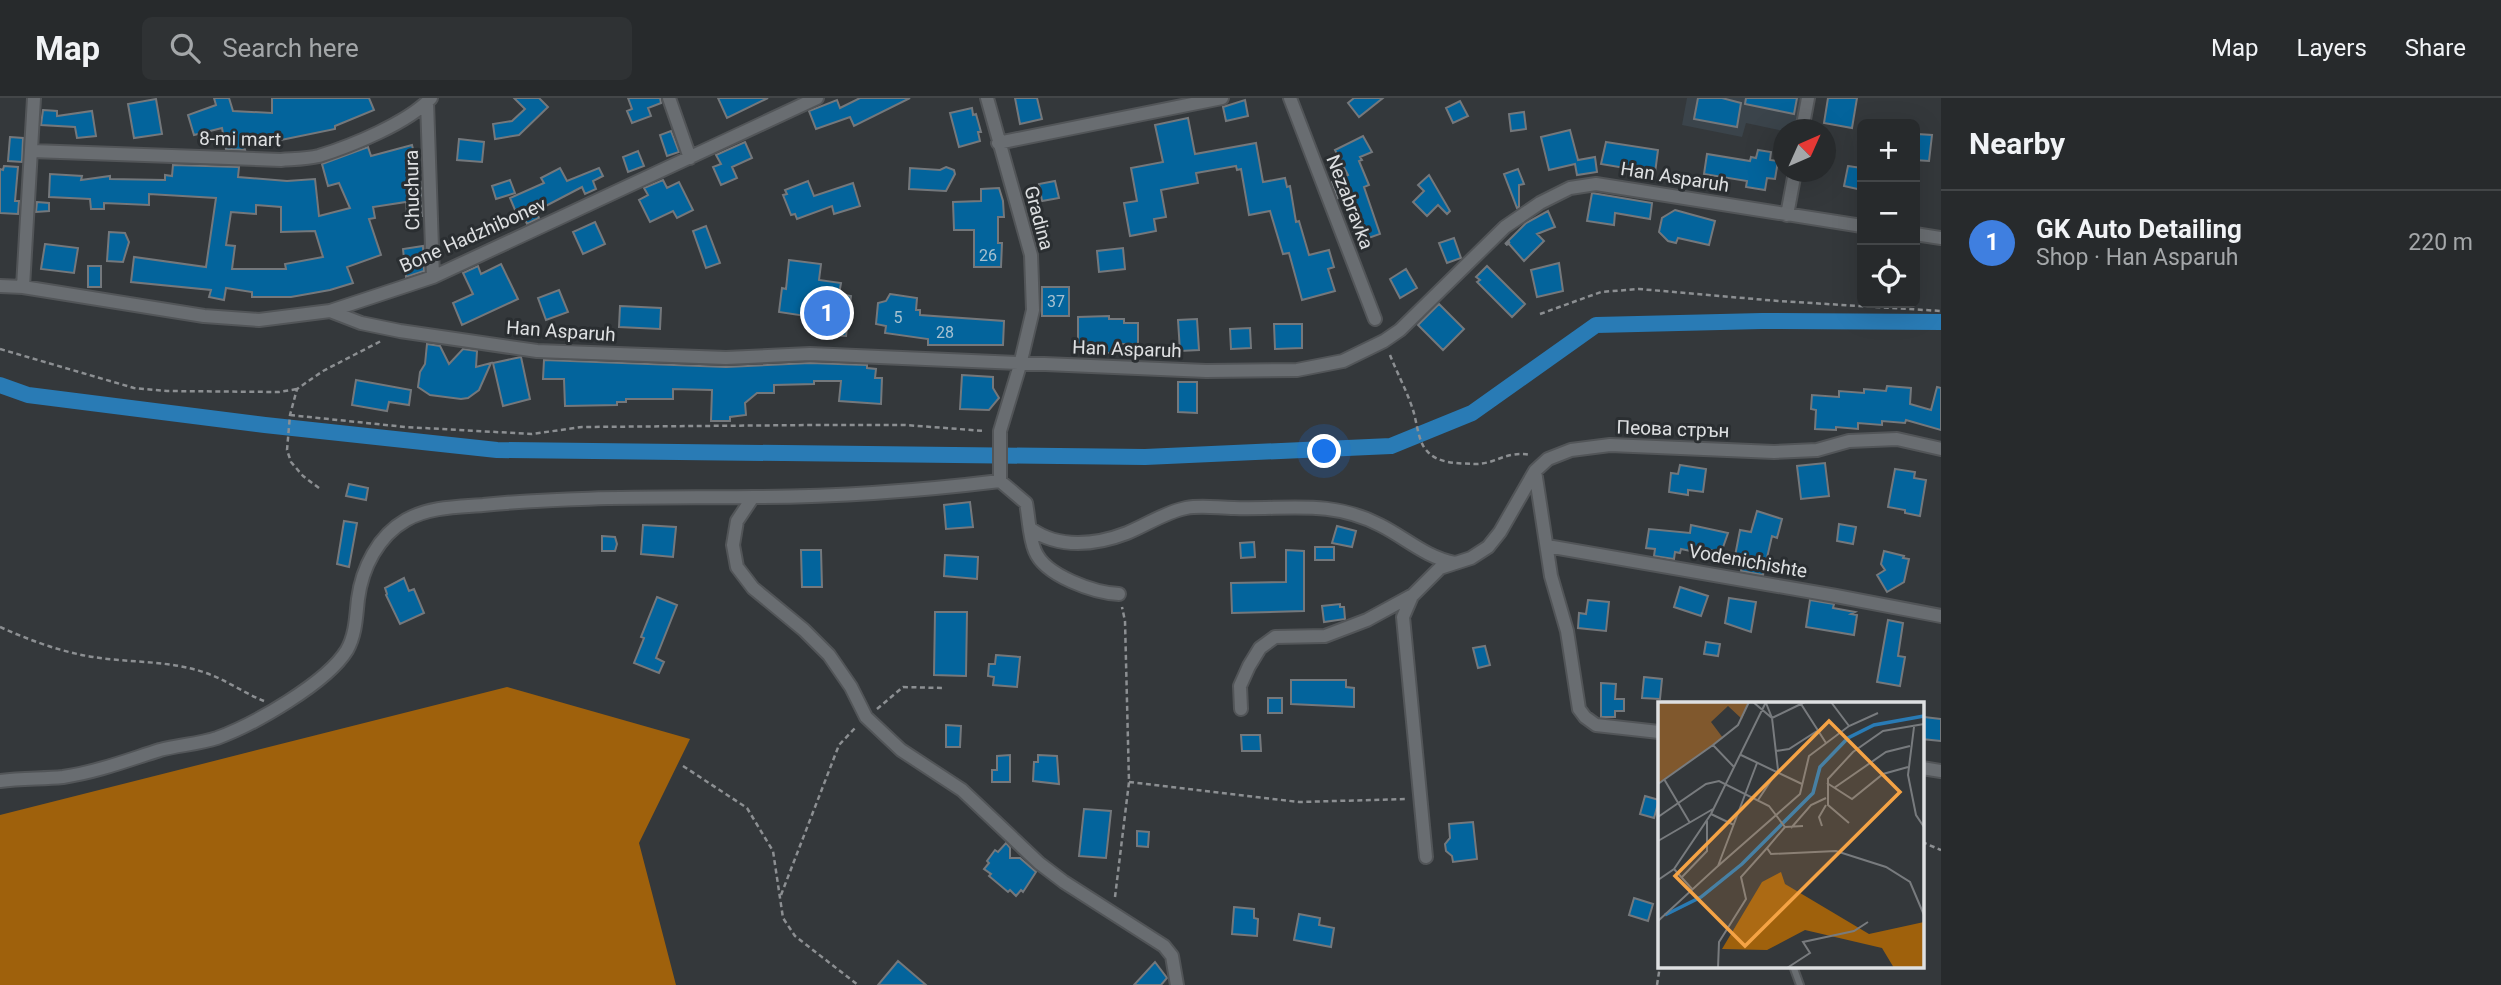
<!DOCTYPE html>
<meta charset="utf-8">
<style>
:root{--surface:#272a2c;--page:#2f3234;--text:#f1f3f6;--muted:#a4a7a9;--line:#434648;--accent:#f5a345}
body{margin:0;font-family:Roboto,sans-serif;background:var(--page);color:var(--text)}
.controls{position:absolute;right:21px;top:21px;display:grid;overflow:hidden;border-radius:10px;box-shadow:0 7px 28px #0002}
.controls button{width:63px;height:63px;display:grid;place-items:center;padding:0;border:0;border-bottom:2px solid var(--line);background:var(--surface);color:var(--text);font:35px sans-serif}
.compass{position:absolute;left:1773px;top:21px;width:63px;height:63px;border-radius:50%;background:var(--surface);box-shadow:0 7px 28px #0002;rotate:45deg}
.you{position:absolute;left:1325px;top:354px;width:24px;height:24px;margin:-18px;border:5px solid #fff;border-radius:50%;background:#1a73e8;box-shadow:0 0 0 10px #1a73e833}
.badge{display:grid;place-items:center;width:46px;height:46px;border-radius:50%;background:var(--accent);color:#fff;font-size:23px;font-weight:700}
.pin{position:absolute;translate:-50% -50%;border:4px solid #fff;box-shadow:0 2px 7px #0006}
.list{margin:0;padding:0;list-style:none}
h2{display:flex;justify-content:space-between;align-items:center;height:91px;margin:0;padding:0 28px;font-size:30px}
h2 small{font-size:23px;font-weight:400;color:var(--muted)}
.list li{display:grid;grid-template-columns:46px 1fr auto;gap:21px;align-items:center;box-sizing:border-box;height:105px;padding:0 28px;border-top:2px solid var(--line)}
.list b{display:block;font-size:26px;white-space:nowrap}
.list p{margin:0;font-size:23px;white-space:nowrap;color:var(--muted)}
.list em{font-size:23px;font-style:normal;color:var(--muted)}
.icon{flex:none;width:38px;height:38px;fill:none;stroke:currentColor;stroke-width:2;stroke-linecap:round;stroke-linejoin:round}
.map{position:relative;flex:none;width:1941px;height:887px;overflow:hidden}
header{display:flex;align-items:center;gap:42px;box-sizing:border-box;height:98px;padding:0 35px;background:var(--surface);border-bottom:2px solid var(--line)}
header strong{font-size:33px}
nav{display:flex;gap:38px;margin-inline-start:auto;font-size:24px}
.search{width:490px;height:63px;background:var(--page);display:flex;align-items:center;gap:18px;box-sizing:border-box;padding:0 24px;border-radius:10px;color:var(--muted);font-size:26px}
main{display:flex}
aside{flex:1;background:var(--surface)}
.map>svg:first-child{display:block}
</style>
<header>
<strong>Map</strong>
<div class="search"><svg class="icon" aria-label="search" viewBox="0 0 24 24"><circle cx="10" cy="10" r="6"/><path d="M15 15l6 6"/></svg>Search here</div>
<nav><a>Map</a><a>Layers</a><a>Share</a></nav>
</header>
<main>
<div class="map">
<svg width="1941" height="887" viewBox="0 0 1941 887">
<rect width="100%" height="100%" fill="#34383b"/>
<path fill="#3b444b" d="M1687 0H1803L1798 31 1783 33 1746 25 1742 39 1682 27Z"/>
<path fill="#9f610c" d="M507 589 690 641 639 745 676 887H0V717Z"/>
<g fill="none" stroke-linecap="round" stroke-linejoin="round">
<path stroke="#297bb5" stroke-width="16" d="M0 287 28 297 265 327 497 352 1145 359 1391 348 1472 315 1596 227 1762 223 1941 224"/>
</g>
<path fill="#03649c" stroke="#74787c" stroke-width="2" fill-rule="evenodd" d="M214 0H229L233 13 272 15V0H369L374 12 335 28V31L281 42 241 40 245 52 226 51 222 30 194 37 188 17 216 7Z
M514 0H539L548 9 519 37 495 41 493 26 512 23 525 11Z
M628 0H660L661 5 648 10 651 18 632 25 627 13 632 11Z
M718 0H768L727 20Z
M860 0H910L854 28 850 19 816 31 809 13 837 2 840 10Z
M1015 0H1037L1042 21 1020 26Z
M1354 0H1383L1359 19 1348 5Z
M1698 0H1722L1741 5 1737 29 1694 21Z
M1746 0H1797L1794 16 1745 6Z
M1828 0H1857L1852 30 1824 25Z
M156 1 162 36 134 40 128 6Z
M1245 2 1248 18 1226 23 1223 9Z
M1460 3 1468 18 1453 25 1446 10Z
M972 10 973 17 976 16 981 34H978L980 43 959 49 950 15Z
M43 12 57 13V18L92 13 96 38 77 40 75 29 41 27Z
M1524 14 1526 31 1511 33 1509 16Z
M1188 20 1195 56 1256 45 1263 84 1285 80 1287 89 1290 88 1296 124 1299 123 1309 157 1329 152 1334 169 1328 171 1335 193 1302 202 1289 155 1283 156 1270 113 1249 117 1241 71 1237 72 1236 68 1196 75 1198 85 1161 92 1166 119 1154 121 1156 133 1130 138 1124 105 1137 103 1131 70 1163 64 1155 27Z
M1570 32 1578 62 1595 59 1597 74 1577 77 1575 66 1549 72 1541 39Z
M671 33 679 54 667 58 660 37Z
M1917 36 1932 37 1929 63 1915 62Z
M1363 38 1372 54 1360 59 1362 62 1359 63 1369 87 1364 89 1380 136 1357 144 1342 98 1338 100 1332 84 1348 77 1335 52Z
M10 39 23 40 22 64 8 63Z
M459 41 484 44 482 64 457 62Z
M745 44 752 60 732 69 737 80 721 87 713 69 721 66 716 57Z
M1606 44 1658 52 1655 75 1601 66Z
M412 47 421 86 422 118H413V115H407L406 104 373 109 375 120 369 121 381 157 347 169 353 185 330 192 291 199H252V194L226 190 224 202 209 199 211 192 131 184 134 159 206 169 216 100 149 96V107L104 105V111H91L90 101 49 99 50 76 82 78 81 82 110 78V81L165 82V77L172 78 173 67 239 69 238 79 287 83 315 81 319 118 350 110 339 85 328 88 322 66 368 49 371 58ZM256 107 281 109V134L315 133 323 159 285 166 286 171H232L235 148 226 147 231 114 256 116Z
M1758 52 1771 54 1770 62 1778 63 1775 81 1767 80 1765 92 1746 89 1747 83 1704 76 1707 56 1750 63 1751 59 1756 60Z
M638 53 644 68 628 74 623 59Z
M4 68 18 69 15 103H19L18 116 0 115V71L3 72Z
M1848 68 1862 70V92L1844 88Z
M946 69 954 72 955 76 946 93 909 91 910 70 940 72Z
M560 70 567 83 599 70 603 78 593 83 596 91 585 96 582 89 536 113 539 120 527 126 523 117 518 119 510 100 544 85 541 80Z
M1518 71 1524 86 1519 87V109L1517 110 1504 76Z
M1429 77 1450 113 1447 116 1438 107 1427 118 1413 104 1424 93 1418 87Z
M510 82 515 95 496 101 492 88Z
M663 82 667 90 679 84 693 112 677 120 673 113 650 124 639 102 648 97 644 90Z
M808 83 814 98 853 85 860 108 834 116 832 108 797 121 795 116 791 117 783 97 787 96 785 92Z
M1055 83 1059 100 1042 103 1039 86Z
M999 90 1003 103 1004 119H998V145H1002L1001 169H974V132H954L953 104 981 103V91Z
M1592 95 1652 105 1650 121 1615 115 1614 127 1587 123Z
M37 104 49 105V113L36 114Z
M1675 112 1715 123 1709 147 1678 140 1676 145 1668 143 1659 134 1662 120Z
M1548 113 1555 129 1537 136 1544 143 1524 163 1509 146 1506 147 1510 144 1505 146 1526 125Z
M595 124 605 146 583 156 573 134Z
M706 128 720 165 706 170 693 133Z
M109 134 125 135 129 144 123 164 107 163Z
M1454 140 1461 160 1447 165 1439 145Z
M45 146 78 150 74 175 41 171Z
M423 148 424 173 406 179 403 151Z
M1123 150 1125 171 1099 174 1097 153Z
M789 162 821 166 819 182 841 185 839 196 851 198 846 238 831 237 832 232 825 231 826 221 779 214 782 190 786 191Z
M1559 165 1563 193 1537 199 1531 172Z
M501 166 518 201 462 227 453 205 473 196 463 175 478 168 481 176Z
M88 168H101V189H88Z
M1487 168 1525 206 1512 219 1477 184 1480 182 1476 179Z
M1406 171 1417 190 1400 200 1390 181Z
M1042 189H1069V218H1042Z
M559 192 568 214 546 222 538 200Z
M890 196 917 200 916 212H920V217L1004 223 1003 247H928V241L885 235 886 228 876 226 878 205 886 203Z
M1439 206 1464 231 1443 252 1418 227Z
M620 208 661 210 660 231 619 229Z
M1109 218V221H1124V225H1138V246H1123V255H1101V249H1078V219Z
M1197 221 1199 252 1180 253 1178 222Z
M1274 226H1302V250L1275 251Z
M1250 230 1251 250 1231 251 1230 231Z
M427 246 440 248 449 266 463 251 477 253 476 269 491 265 479 292 468 300 461 301 430 297 418 289 420 274 425 266Z
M521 259 530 301 503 308 493 265Z
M544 262 726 269 810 265 867 267V270L876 271 875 280H882L881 306 839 303 841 283H814V286L774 287V295H757L745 305 746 317 730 319V323H711L712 292 673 291V301H626V304H617V307L565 308 564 281H543Z
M962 277 993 279V290L999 300 989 312 960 311Z
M356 282 411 292 409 307 389 304 387 313 352 307Z
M1178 284H1197V315L1178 314Z
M1887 288 1911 290 1910 306 1931 312 1937 289 1941 290V332L1906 322 1905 325 1882 323V327L1858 325V331L1836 329V332L1815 331 1816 312 1811 311 1812 297 1839 299V293L1864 295V291L1886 293Z
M1825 365 1829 398 1801 401 1797 368Z
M1680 367 1706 371 1703 394 1688 392V397L1669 394 1671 375 1678 376Z
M1895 371 1915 374 1914 380 1926 382 1920 418 1905 415V412L1888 409Z
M349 386 368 390 366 402 346 398Z
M970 404 973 429 946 431 944 407Z
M1757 413 1782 421 1777 440 1772 438 1763 477 1741 473 1744 460 1735 458 1740 432 1751 434Z
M344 423 357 425 349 469 337 466Z
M1839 426 1856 429 1853 446 1837 443Z
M643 427 676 429 673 459 641 456Z
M1691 427 1728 435 1721 455 1711 452 1710 457 1681 451 1680 455 1675 454 1674 461 1654 458 1655 451 1646 450 1649 431 1690 435Z
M1337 428 1356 433 1352 449 1332 445Z
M602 438 615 439 617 446 615 453H602Z
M1254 444 1255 459 1241 460 1240 445Z
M1315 449H1334V462H1315Z
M801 452H821L822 489H802Z
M1286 452 1304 453V513L1232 515 1231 485 1286 484Z
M1884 453 1904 458 1903 460 1909 461 1904 484 1887 494 1877 477 1885 472 1881 466Z
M945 457 978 459 977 481 944 478Z
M404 480 409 493 414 491 424 515 400 526 386 497 387 496 385 490Z
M1680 489 1708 498 1701 518 1674 509Z
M657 499 677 507 656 560 664 564 659 575 634 565 644 540 641 539Z
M1729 500 1756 504 1751 534 1725 525Z
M1588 502 1609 504 1606 533 1578 530 1579 515 1586 516Z
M1810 502 1834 506 1833 510 1855 514 1851 516 1857 517 1854 537 1806 529Z
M1340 506V509H1344L1345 521 1324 524 1322 508Z
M935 514H967L966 578 934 577Z
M1888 522 1903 525 1898 558 1905 559 1900 588 1877 584Z
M1706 544 1720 546 1718 558 1704 556Z
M1485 548 1490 567 1478 570 1473 550Z
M996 557 1020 559 1017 589 993 587 994 579 988 578 989 566H995Z
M1644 579 1662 581 1660 601 1642 600Z
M1291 582H1346V589L1354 590V609L1291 606Z
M1601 585 1616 586 1615 601H1624V613H1615V619H1601Z
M1268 600H1282V615H1268Z
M1924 619 1941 621V643L1922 641Z
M946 627 961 628 960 649H946Z
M1241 637H1260L1261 653H1242Z
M1010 657V684H992V672H997V658Z
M1038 657 1057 658 1059 686 1033 683 1034 664H1038Z
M1645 698 1659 702 1654 720 1640 716Z
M1084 711 1111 713 1106 760 1079 758Z
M1473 724 1477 761 1453 764 1452 758 1446 753 1445 746 1450 740 1449 726Z
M1137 733 1149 734 1148 749 1137 748Z
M1006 745 1010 750V760H1020L1036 774 1023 794 1021 792 1016 798 1010 792 1008 794 989 778 991 776 984 771 989 765 987 763 995 752 998 754Z
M1634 800 1653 806 1648 823 1629 817Z
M1234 809 1254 811V820L1258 821 1257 838 1232 836Z
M1299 816 1320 820 1319 827 1334 830 1331 849 1294 842Z
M898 863 926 887H878Z
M1155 864 1167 880 1161 887H1134Z"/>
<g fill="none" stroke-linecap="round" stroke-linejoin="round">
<defs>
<path id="service" d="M1793 868 1800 887"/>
<path id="minor" d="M669 0 690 60
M987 0 1031 157 1033 212 1020 267 1000 333V383
M1290 0 1375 221
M427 4 433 179
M1802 32 1808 0
M998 45 1222 0
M32 53 281 62C293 61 307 61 319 58 351 48 408 25 431 0
M1787 117 1795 74
M1915 136 1941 140
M0 188 23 189 204 218 259 222 330 213 433 179 817 0
M23 189 34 0
M330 213 361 225 400 233 537 253 726 260 810 256 1206 273 1297 272 1343 263 1384 243 1400 232 1505 129 1540 105 1570 90 1596 86 1862 128
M1535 373 1551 478 1567 533 1579 611 1585 619 1596 627 1659 634
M1031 431C1059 451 1096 447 1127 435 1147 427 1165 414 1186 410 1202 407 1218 410 1234 410 1286 412 1330 401 1380 427 1406 440 1425 459 1455 465
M1547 448 1836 498 1941 518
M1119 496C1095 495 1045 478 1035 453 1029 439 1029 420 1026 405L1000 383C918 393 836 399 753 399L737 423 733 447 737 469 753 490 804 532 829 557 851 589 866 619 901 652 962 692 1039 765 1064 784 1164 848 1172 858 1177 887
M1241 611 1240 588 1249 568 1260 550 1275 539 1325 538 1367 522 1411 498
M1922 670 1941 673
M0 683C21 680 42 681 63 679 97 674 128 662 160 652 179 647 199 646 217 640 253 627 327 585 347 552 356 536 356 518 358 501 362 470 378 438 406 422 429 409 457 409 483 407 573 398 663 400 753 399
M1426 759 1403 519 1412 498 1440 470 1471 460 1488 449 1500 434 1535 373 1548 361 1571 352 1610 347 1774 354 1817 352 1849 343 1897 341 1941 351"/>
</defs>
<use href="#service" stroke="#525558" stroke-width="10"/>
<use href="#minor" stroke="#525558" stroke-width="16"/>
<path stroke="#8c8f92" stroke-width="2.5" stroke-dasharray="5 3.5" stroke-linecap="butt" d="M1540 216 1601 194 1639 191 1778 203 1941 213
M0 251 134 290 167 293 279 294 297 291
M1390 257C1397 275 1407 293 1413 312 1417 324 1418 344 1427 353 1438 366 1458 365 1473 366 1496 367 1505 352 1531 357
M290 317 405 329 532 336 582 329 816 327H905L985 333
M319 390 303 378 291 364 287 352 290 317 297 291 323 273 381 243
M0 529C29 542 61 554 93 559 130 565 170 562 206 575 226 582 244 595 264 603
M877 611 903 589 942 590
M683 668 747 710 773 753 783 820 795 838 858 887
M1129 684 1299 704 1408 701
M1922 744 1941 752
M781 797 839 647 856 629
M1115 799 1129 684 1125 523 1122 509
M1657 887 1660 868"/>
<use href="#service" stroke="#696d71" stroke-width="6"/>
<use href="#minor" stroke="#696d71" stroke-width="12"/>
</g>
<g text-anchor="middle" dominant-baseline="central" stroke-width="6" stroke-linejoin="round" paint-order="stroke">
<g font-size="16" fill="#a7c1d0">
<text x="988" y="157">26</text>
<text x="1056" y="203">37</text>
<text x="898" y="219">5</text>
<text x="945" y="234">28</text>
</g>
<g font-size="19" fill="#dee0e2" stroke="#2a2e31">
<text transform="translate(240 41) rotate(1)">8-mi mart</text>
<text transform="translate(1675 79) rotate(9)">Han Asparuh</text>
<text transform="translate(412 92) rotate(-91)">Chuchura</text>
<text transform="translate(1350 104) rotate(69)">Nezabravka</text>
<text transform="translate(1039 120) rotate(75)">Gradina</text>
<text transform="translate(473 137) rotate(-24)">Bone Hadzhibonev</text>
<text transform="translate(561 233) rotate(4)">Han Asparuh</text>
<text transform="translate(1127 251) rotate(2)">Han Asparuh</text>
<text transform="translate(1673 331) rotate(2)">Пеова стрън</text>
<text transform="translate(1748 463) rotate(10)">Vodenichishte</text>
</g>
</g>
<g transform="translate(1658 604)">
<rect width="266" height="266" fill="#34383b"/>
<path d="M0 0H91L84 17 70 4 53 20 65 36 0 82Z" fill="#80582d"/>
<path d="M123 170 127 182 211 232 266 220V266H236L224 246 147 228 109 248 64 247 104 180Z" fill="#9f610c"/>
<path fill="none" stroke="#297bb5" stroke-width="3.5" d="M7 213 43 195 84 162 155 91 162 65 190 36 216 23 266 14"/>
<path fill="none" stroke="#787b7e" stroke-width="2" d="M95 0 114 16 147 0M173 0 191 24M143 2 168 41M256 25 250 73 258 113 266 125M55 43 80 23 91 0M118 49 131 47 159 29M83 53 144 82M6 77 32 121M169 81 194 97 225 72 250 65M0 82 55 43 76 65M176 86 228 50 252 44M100 98 120 68 114 16 108 1M53 112 76 123M0 115 48 82 61 79 111 104 127 125 145 124M191 121 170 103V77L195 50 225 29 266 22M164 124 161 115 168 103M127 125 109 146 113 152 178 149 228 165 252 180 266 213M133 126 153 103 168 96M0 139 55 107M60 164 142 92 151 54 191 24 220 11M16 167 34 187M24 175 49 149V119M0 178 16 167 53 112 108 0M0 219 60 164 99 61M60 266 61 240 88 197 83 175 109 146M129 266 152 251 145 240 196 229 210 220"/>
<path fill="#f5a345" fill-opacity="0.15" stroke="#f5a345" stroke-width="3.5" d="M171 19 242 90 87 244 17 174Z"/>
<rect width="266" height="266" fill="none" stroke="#dee0e2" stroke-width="3.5"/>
</g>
</svg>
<div class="controls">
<button>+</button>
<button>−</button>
<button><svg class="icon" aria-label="locate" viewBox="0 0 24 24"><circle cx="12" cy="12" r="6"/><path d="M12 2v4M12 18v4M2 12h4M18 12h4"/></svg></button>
</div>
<svg class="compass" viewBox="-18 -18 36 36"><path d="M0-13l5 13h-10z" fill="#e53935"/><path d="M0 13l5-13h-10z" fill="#a4a7a9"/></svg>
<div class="you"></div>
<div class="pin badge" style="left:827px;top:215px;background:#3f7fe0">1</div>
</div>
<aside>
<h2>Nearby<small></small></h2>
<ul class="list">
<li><span class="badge" style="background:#3f7fe0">1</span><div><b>GK Auto Detailing</b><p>Shop · Han Asparuh</p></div><em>220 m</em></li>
</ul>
</aside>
</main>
